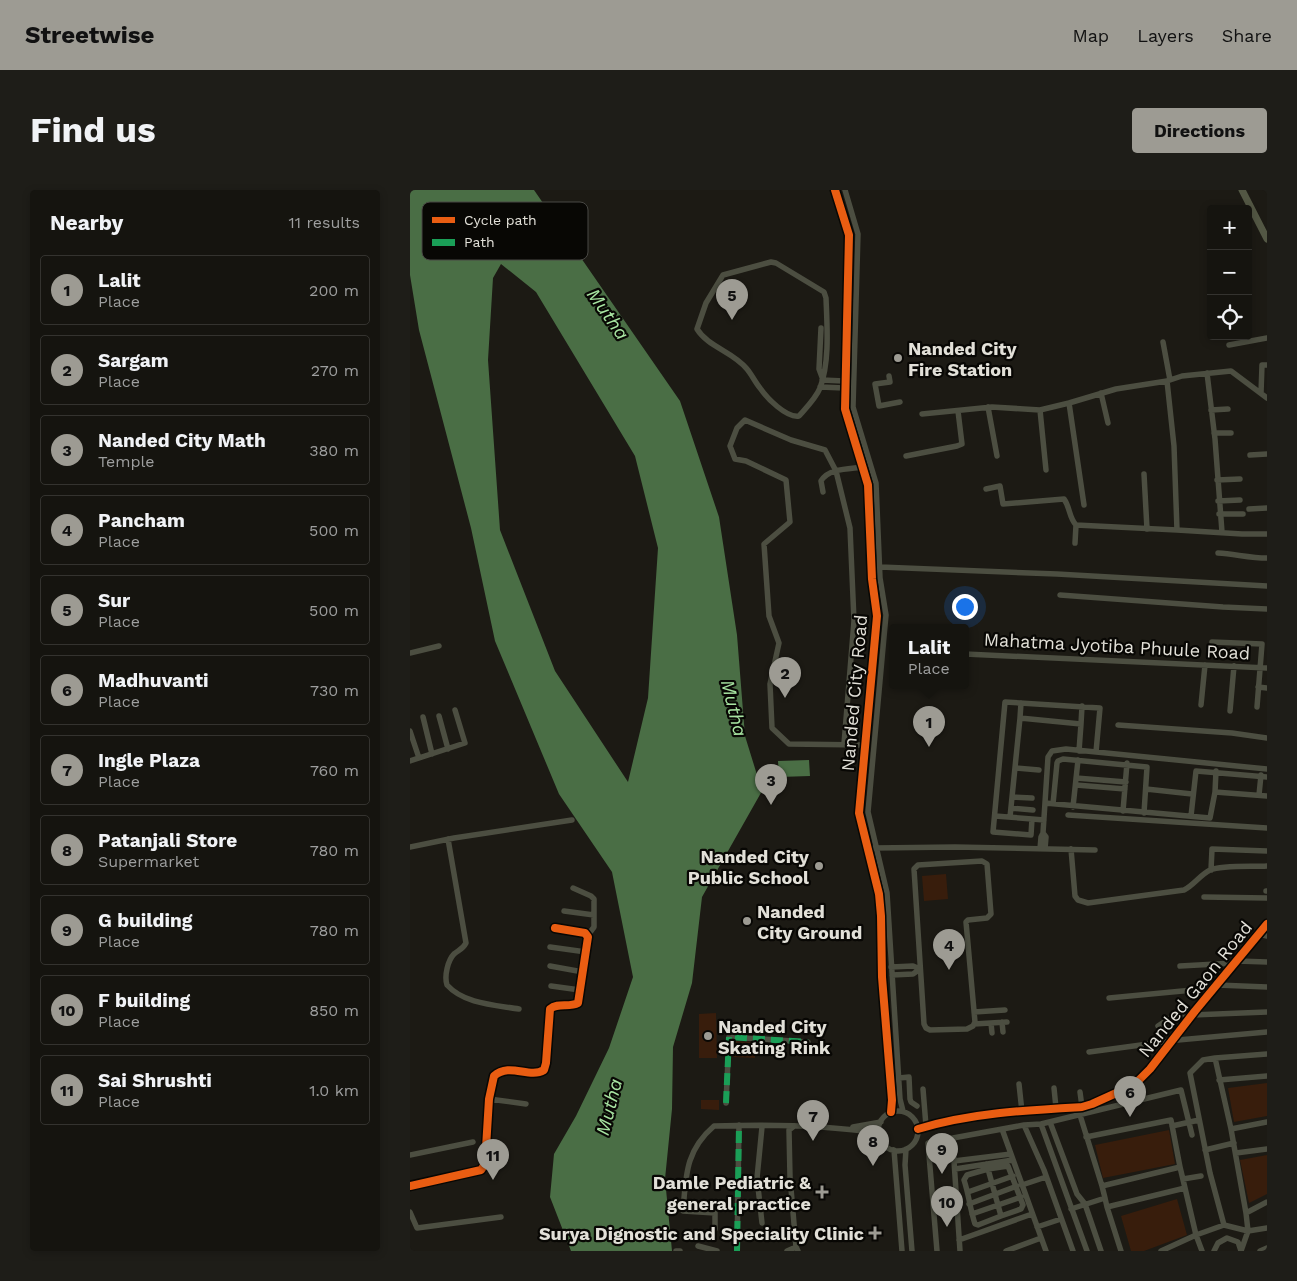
<!DOCTYPE html>
<meta charset="utf-8">
<style>
:root{--surface:#15140f;--page:#1e1d18;--text:#f1f3f6;--muted:#9d9e9e;--line:#34332f;--accent:#9d9b93}
body{margin:0;font-family:"Work Sans",sans-serif;background:var(--page);color:var(--text)}
.controls{position:absolute;right:15px;top:15px;display:grid;overflow:hidden;border-radius:5px;box-shadow:0 2px 8px #0003}
.controls button{width:45px;height:45px;display:grid;place-items:center;padding:0;border:0;border-bottom:1px solid var(--line);background:var(--surface);color:var(--text);font:25px sans-serif}
.you{position:absolute;left:554px;top:416px;width:18px;height:18px;margin:-12px;border:4px solid #fff;border-radius:50%;background:#1a73e8;box-shadow:0 0 0 8px #1a73e833}
.badge{display:grid;place-items:center;width:32px;height:32px;border-radius:50%;background:var(--accent);color:#111;font-size:16px;font-weight:700}
.pin{position:absolute;translate:-50% -41px;filter:drop-shadow(0 1px 2px #0008)}
.pin::after{content:'';position:absolute;top:26px;width:18px;height:15px;background:inherit;clip-path:polygon(0 0,100% 0,50% 100%)}
.popup{position:absolute;left:479px;top:434px;width:80px;height:65px;box-sizing:border-box;display:grid;place-content:center;border-radius:5px;background:var(--surface);filter:drop-shadow(0 1px 4px #0005);font-size:16px;white-space:nowrap;color:var(--muted)}
.popup b{font-size:19px;color:var(--text)}
.popup::after{content:'';position:absolute;left:50%;top:100%;margin-left:-10px;border:10px solid transparent;border-top-color:var(--surface)}
.list{margin:0;padding:0;list-style:none}
h2{display:flex;justify-content:space-between;align-items:center;height:65px;margin:0;padding:0 20px;font-size:21px}
h2 small{font-size:16px;font-weight:400;color:var(--muted)}
.list li{display:grid;grid-template-columns:32px 1fr auto;gap:15px;align-items:center;box-sizing:border-box;height:70px;margin:0 10px 10px;padding:0 10px;border:1px solid var(--line);border-radius:5px}
.list b{display:block;font-size:19px;white-space:nowrap}
.list p{margin:0;font-size:16px;white-space:nowrap;color:var(--muted)}
.list em{font-size:16px;font-style:normal;color:var(--muted)}
.icon{flex:none;width:28px;height:28px;fill:none;stroke:currentColor;stroke-width:2;stroke-linecap:round;stroke-linejoin:round}
.map{position:relative;flex:none;width:857px;height:1061px;overflow:hidden;border-radius:5px}
header{display:flex;align-items:center;gap:30px;box-sizing:border-box;height:70px;padding:0 25px;background:var(--accent);color:#111}
header strong{font-size:24px}
nav{display:flex;gap:28px;margin-inline-start:auto;font-size:18px}
.intro{display:flex;align-items:center;justify-content:space-between;box-sizing:border-box;height:120px;padding:0 30px}
h1{margin:0;font-size:35px}
.button{padding:12px 22px;border-radius:5px;background:var(--accent);color:#111;font-size:18px;font-weight:700}
main{display:flex;gap:30px;padding:0 30px}
aside{flex:1;background:var(--surface);border-radius:5px;box-shadow:0 2px 8px #0003}
.map>svg:first-child{display:block}
</style>
<header>
<strong>Streetwise</strong>
<nav><a>Map</a><a>Layers</a><a>Share</a></nav>
</header>
<div class="intro"><h1>Find us</h1><a class="button">Directions</a></div>
<main>
<aside>
<h2>Nearby<small>11 results</small></h2>
<ul class="list">
<li><span class="badge">1</span><div><b>Lalit</b><p>Place</p></div><em>200 m</em></li>
<li><span class="badge">2</span><div><b>Sargam</b><p>Place</p></div><em>270 m</em></li>
<li><span class="badge">3</span><div><b>Nanded City Math</b><p>Temple</p></div><em>380 m</em></li>
<li><span class="badge">4</span><div><b>Pancham</b><p>Place</p></div><em>500 m</em></li>
<li><span class="badge">5</span><div><b>Sur</b><p>Place</p></div><em>500 m</em></li>
<li><span class="badge">6</span><div><b>Madhuvanti</b><p>Place</p></div><em>730 m</em></li>
<li><span class="badge">7</span><div><b>Ingle Plaza</b><p>Place</p></div><em>760 m</em></li>
<li><span class="badge">8</span><div><b>Patanjali Store</b><p>Supermarket</p></div><em>780 m</em></li>
<li><span class="badge">9</span><div><b>G building</b><p>Place</p></div><em>780 m</em></li>
<li><span class="badge">10</span><div><b>F building</b><p>Place</p></div><em>850 m</em></li>
<li><span class="badge">11</span><div><b>Sai Shrushti</b><p>Place</p></div><em>1.0 km</em></li>
</ul>
</aside>
<div class="map">
<svg width="857" height="1061" viewBox="0 0 857 1061">
<rect width="100%" height="100%" fill="#1c1a14"/>
<path fill="#381d0c" d="M536 684 538 709 514 711 512 686Z
M306 823 307 868H289V824Z
M324 851 345 852V868L323 867Z
M857 893V926L824 932 818 898Z
M291 910H309V920L291 919Z
M759 940 765 974 693 988 685 955Z
M857 965V1004L839 1013 830 970Z
M767 1009 777 1045 734 1061H721L711 1026Z"/>
<path fill="#4a6e45" fill-rule="evenodd" d="M0 0H124L270 211 309 327 327 445 335 546 352 601 292 707 282 793 263 857 262 919 255 989 262 1061H161L140 1007 144 964 166 926 199 858 223 787 202 682 149 604 85 451 61 338 9 140 0 85ZM91 74 126 102 225 266 248 358 238 508 218 592 145 481 90 340 78 170 83 88Z
M399 570 400 586 369 587 368 571Z"/>
<g fill="none" stroke-linecap="round" stroke-linejoin="round">
<path stroke="#4c4e41" stroke-width="5.5" d="M425 0 439 45 435 219 458 295 462 389 467 426 449 623 469 704 471 726 472 787 482 910 481 922
M435 0 448 44 443 217 466 293 470 388 476 425 458 622 477 703 490 909 493 921
M361 72 366 73 414 102 416 108C417 135 420 172 410 198 406 208 397 217 389 226 376 228 357 208 350 198 345 192 342 185 337 179 324 162 298 157 287 139L296 113 313 85Z
M411 138 409 179 412 187
M753 152 760 190
M819 155 857 148
M797 183 805 249 812 342
M479 186 480 192 465 194 469 216 490 212
M412 190 434 191
M757 191 764 256 767 340 832 344H857
M410 197 434 198
M691 203 698 233
M851 203 852 175H857
M659 213 674 315
M578 217 587 266
M630 220 636 280
M801 220 818 219
M512 224 582 217 630 220 659 213 706 199 757 191 772 186 821 181 857 208
M804 243H821
M840 265 857 264
M496 266 547 256 552 254 548 221
M734 284 737 339
M807 290 830 289
M576 299 590 296 593 314 654 309C660 317 659 328 666 335
M413 302 411 291C419 278 439 279 453 277
M808 311 830 310
M839 319 857 318
M809 324H833
M665 353 666 335 767 340
M808 363C825 364 840 368 857 368
M470 377 647 384 857 396
M650 405 813 417 857 419
M802 452 852 454 847 517
M0 463 29 456
M555 464 857 478
M848 497 857 498
M791 515 795 475
M820 521 824 476
M29 526 38 559
M13 527 22 564
M610 528 611 513
M671 534 672 516
M708 535 822 543 857 548
M0 541 9 568
M434 554 444 431 440 338 426 281 415 260 381 250 335 230 327 238 320 256 325 269 336 271 376 290 380 332 354 354 359 426 369 453 360 494 362 538 379 554 455 555
M0 571 55 553 45 520
M605 578 629 580
M666 588 716 592
M666 595 715 599
M736 599 782 604
M805 602 806 581
M849 605 851 585
M602 607 622 608
M635 613 800 628 805 602 857 606
M643 614 647 573 648 571 653 569 737 577 734 623
M663 617 668 570
M601 618 623 620
M713 621 717 573
M658 625 857 638
M585 626 622 629
M781 626 786 581 857 587
M600 627 610 528 671 534 669 561
M634 630 622 629 621 645 583 642 595 512 690 518 686 562
M633 643 638 567 642 561 656 559 857 579
M38 649 56 753C53 759 49 760 44 764 38 770 34 786 37 795 54 814 85 815 109 819
M0 657 44 648 162 630
M464 658 545 657 685 660
M630 659 631 647 633 643 636 647 635 659
M661 659 665 706 668 710 678 713 774 700C784 695 790 685 800 680 813 675 842 677 857 676
M572 671 577 674 581 724 577 728 558 730 556 732 565 832 563 836 557 839 520 840 516 838 514 834 504 679 508 675Z
M801 680 802 659 857 661
M163 698 181 706 184 709V737L178 745
M856 701H857
M794 707 857 708
M154 721 184 725
M849 744 857 746
M140 757 176 762
M827 771 857 772
M140 776 173 782
M770 776 825 773
M481 777 503 776 510 779 503 784 482 785
M807 795 857 797
M141 796 170 800
M699 808 804 798
M564 822 595 820
M782 825 857 822
M592 832 593 842
M581 833 582 843
M564 834 597 832
M748 836 760 828 785 821
M679 862 768 850 857 842
M805 868 857 864
M489 888 499 887 500 909 501 912 507 916
M809 890 857 886
M609 894 612 922
M644 898 646 918
M513 899 516 936
M670 902 672 917
M79 909 116 914
M316 913 319 847 398 852
M468 941a20 20 0 1 1 40 0a20 20 0 1 1-40 0Z
M670 925 692 996
M640 932 667 1004 675 1014 691 1061
M631 934 677 1061
M614 935 631 934 771 900 782 945
M384 936 379 940 380 987 386 1057 388 1061
M762 936 789 930
M352 937 347 988 352 1033
M443 937 471 932
M508 939C560 923 618 920 672 917L682 914 724 895 740 879 785 821 857 734
M592 939 601 964
M821 939 857 932
M676 947 761 930 770 977
M543 948 614 935 634 980 663 1061
M496 959 495 975 502 1061
M484 960 492 1061
M795 960 824 953
M826 963 857 959
M0 965 63 952
M576 974 578 979 591 1026 568 1035 565 1034C560 1019 559 1005 554 990L557 985 578 979 598 976 613 1015 611 1019 591 1026
M545 979 603 970
M773 989 791 986
M612 995 636 987
M0 996 71 980 75 974 79 909 84 886C100 872 119 889 134 880L136 873 140 819C148 812 159 818 168 813L178 747 175 743 145 738
M558 1002 603 986
M523 1013 547 1012
M559 1014 607 996
M697 1017 711 1061
M661 1019 695 1008 692 996 770 977 775 998 697 1017 695 1008
M0 1022 7 1038 91 1027
M836 1023 857 1012
M562 1024 611 1007
M814 1035 800 983 780 883 793 870 805 868 821 939 836 1023 838 1041 831 1061
M627 1037 651 1029
M305 1039V1023L273 1021C276 986 275 961 304 936 359 934 415 935 469 943
M549 1050 622 1024
M288 1056 307 1061
M266 1061H270
M327 1061 329 935
M377 1061 386 1057
M527 1061 518 953 529 949 543 948 544 971
M550 1061 544 971 601 964 636 1061
M596 1061 631 1048
M751 1061 786 1045 775 998
M792 1061 786 1045 814 1035 838 1041 857 1038
M804 1061 808 1053 817 1048 828 1052 831 1061
M850 1061 857 1058"/>
<path stroke="#535744" stroke-width="7" d="M832 0 857 49"/>
<path stroke="#1a9f57" stroke-width="6" stroke-dasharray="12 6" stroke-linecap="butt" d="M316 913 319 847 398 852
M327 1061 329 935"/>
<defs>
<path id="cycleway" d="M425 0 439 45 435 219 458 295 462 389 467 426 449 623 469 704 471 726 472 787 482 910 481 922
M508 939C560 923 618 920 672 917L682 914 724 895 740 879 785 821 857 734
M0 996 71 980 75 974 79 909 84 886C100 872 119 889 134 880L136 873 140 819C148 812 159 818 168 813L178 747 175 743 145 738"/>
</defs>
<use href="#cycleway" stroke="#080704" stroke-width="11"/>
<use href="#cycleway" stroke="#e95d12" stroke-width="8"/>
</g>
<g fill="#9d9b93" stroke="#080704" stroke-width="2">
<circle cx="488" cy="168" r="5"/>
<circle cx="409" cy="676" r="5"/>
<circle cx="337" cy="731" r="5"/>
<circle cx="298" cy="846" r="5"/>
<path d="M409.5 994.5h5v5h5v5h-5v5h-5v-5h-5v-5h5z"/>
<path d="M462.5 1035.5h5v5h5v5h-5v5h-5v-5h-5v-5h5z"/>
</g>
<g text-anchor="middle" dominant-baseline="central" stroke-width="4.5" stroke-linejoin="round" paint-order="stroke">
<g font-size="18" font-weight="bold" fill="#e2e0d8" stroke="#080704" text-anchor="start">
<text x="498" y="158">Nanded City<tspan x="498" dy="21">Fire Station</tspan></text>
<text x="399" y="666" text-anchor="end">Nanded City<tspan x="399" dy="21">Public School</tspan></text>
<text x="347" y="721">Nanded<tspan x="347" dy="21">City Ground</tspan></text>
<text x="308" y="836">Nanded City<tspan x="308" dy="21">Skating Rink</tspan></text>
<text x="401" y="992" text-anchor="end">Damle Pediatric &amp;<tspan x="401" dy="21">general practice</tspan></text>
<text x="454" y="1043" text-anchor="end">Surya Dignostic and Speciality Clinic</text>
</g>
<g font-size="18" fill="#e2e0d8" stroke="#080704">
<text transform="translate(707 456) rotate(3)">Mahatma Jyotiba Phuule Road</text>
<text transform="translate(444 503) rotate(-85)">Nanded City Road</text>
<text transform="translate(785 799) rotate(-51)">Nanded Gaon Road</text>
</g>
<g font-size="19" font-style="italic" fill="#a8e5a2" stroke="#080704">
<text transform="translate(198 124) rotate(55)">Mutha</text>
<text transform="translate(324 518) rotate(76)">Mutha</text>
<text transform="translate(199 917) rotate(-76)">Mutha</text>
</g>
</g>
<rect x="12" y="12" width="166" height="58" rx="8" fill="#080704" stroke="#494844" stroke-width="1"/>
<rect x="22" y="27" width="23" height="6" fill="#e95d12"/>
<rect x="22" y="49" width="23" height="7" fill="#1a9f57"/>
<g font-size="14" fill="#e2e0d8">
<text x="54" y="35">Cycle path</text>
<text x="54" y="57">Path</text>
</g>
</svg>
<div class="controls">
<button>+</button>
<button>−</button>
<button><svg class="icon" aria-label="locate" viewBox="0 0 24 24"><circle cx="12" cy="12" r="6"/><path d="M12 2v4M12 18v4M2 12h4M18 12h4"/></svg></button>
</div>
<div class="you"></div>
<div class="pin badge" style="left:519px;top:557px">1</div>
<div class="popup"><b>Lalit</b>Place</div>
<div class="pin badge" style="left:375px;top:508px">2</div>
<div class="pin badge" style="left:361px;top:615px">3</div>
<div class="pin badge" style="left:539px;top:780px">4</div>
<div class="pin badge" style="left:322px;top:130px">5</div>
<div class="pin badge" style="left:720px;top:927px">6</div>
<div class="pin badge" style="left:403px;top:951px">7</div>
<div class="pin badge" style="left:463px;top:976px">8</div>
<div class="pin badge" style="left:532px;top:984px">9</div>
<div class="pin badge" style="left:537px;top:1037px">10</div>
<div class="pin badge" style="left:83px;top:990px">11</div>
</div>
</main>
